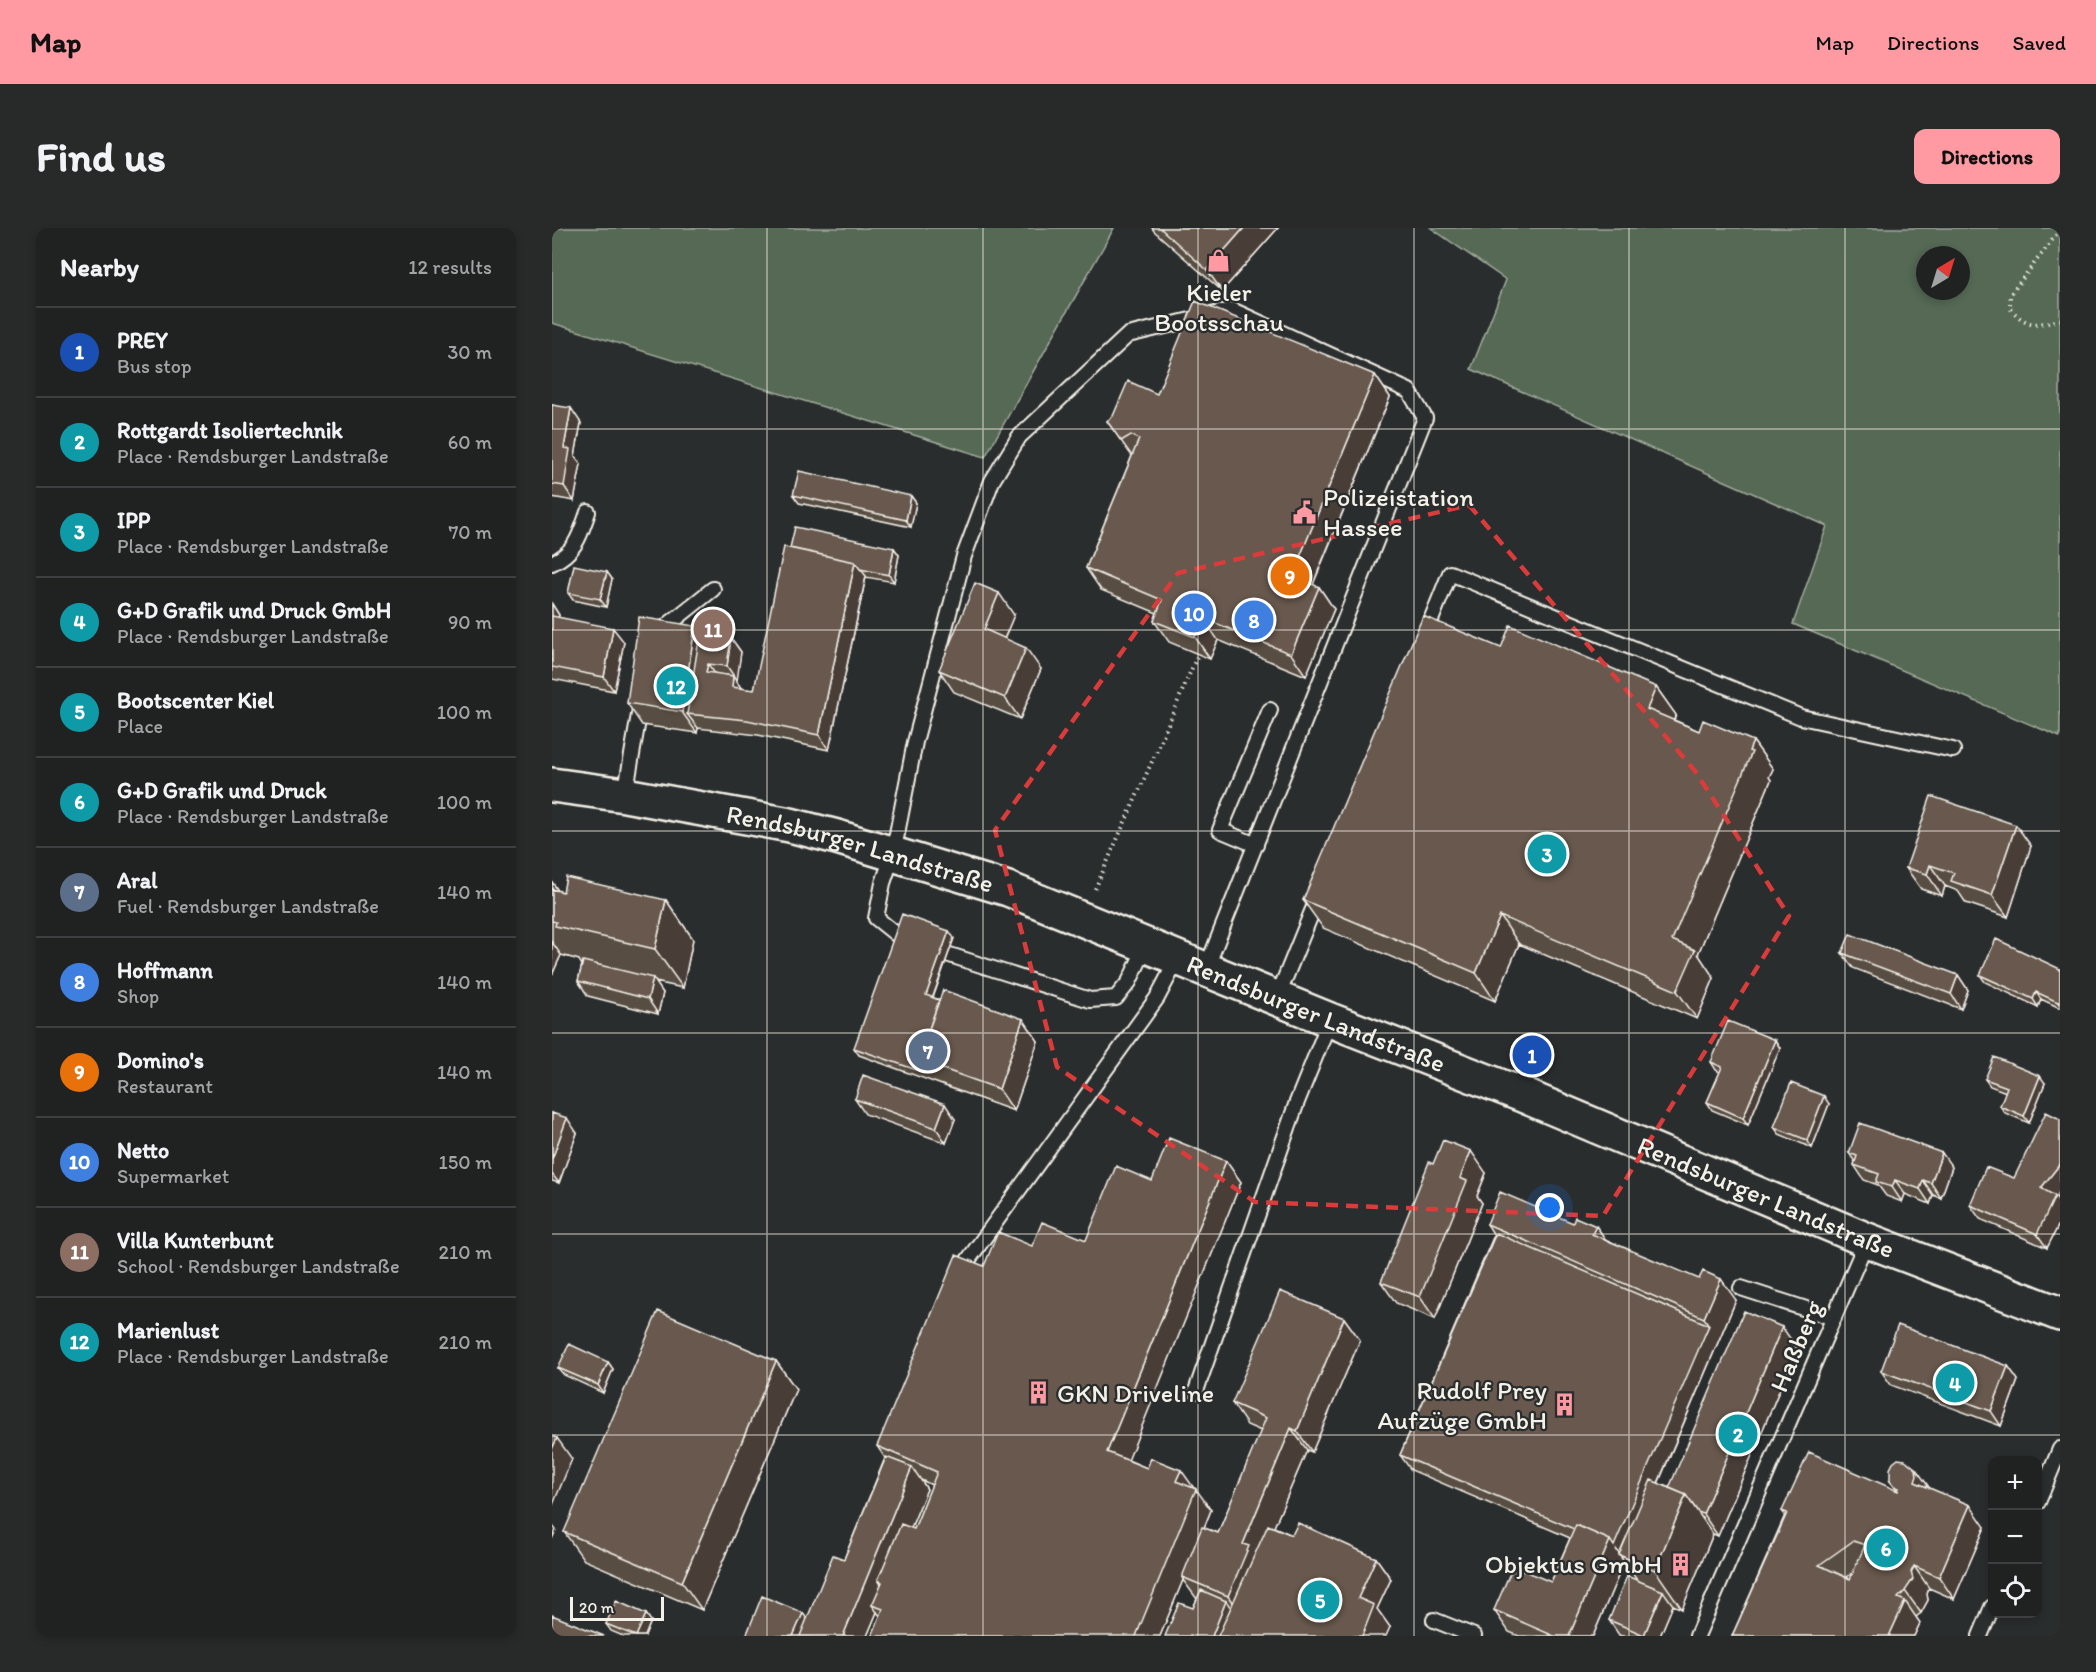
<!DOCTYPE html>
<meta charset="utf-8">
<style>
:root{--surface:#202222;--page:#282a2a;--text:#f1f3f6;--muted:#a2a4a5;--line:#3d3f40;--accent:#ff9aa2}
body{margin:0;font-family:Itim,sans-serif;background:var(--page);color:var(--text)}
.controls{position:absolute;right:18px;bottom:18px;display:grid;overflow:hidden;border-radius:12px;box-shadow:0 3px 9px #0003}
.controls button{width:54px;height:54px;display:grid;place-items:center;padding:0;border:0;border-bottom:2px solid var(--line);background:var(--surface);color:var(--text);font:30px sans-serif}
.compass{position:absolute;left:1364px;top:18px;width:54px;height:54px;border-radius:50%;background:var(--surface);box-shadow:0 3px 9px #0003;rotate:38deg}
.scale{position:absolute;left:18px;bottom:15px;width:94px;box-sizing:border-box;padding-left:6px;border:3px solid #f4f1e8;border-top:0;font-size:16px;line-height:21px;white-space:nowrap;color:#f4f1e8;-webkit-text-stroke:4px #2a2d2e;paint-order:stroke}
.you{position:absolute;left:998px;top:980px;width:21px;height:21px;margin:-15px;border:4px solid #fff;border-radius:50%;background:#1a73e8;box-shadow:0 0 0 9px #1a73e833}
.badge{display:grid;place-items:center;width:39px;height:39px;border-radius:50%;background:var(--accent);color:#fff;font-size:20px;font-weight:700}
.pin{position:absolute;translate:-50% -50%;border:3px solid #fff;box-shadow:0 2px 6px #0006}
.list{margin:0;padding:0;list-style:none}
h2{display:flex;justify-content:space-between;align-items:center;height:78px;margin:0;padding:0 24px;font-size:26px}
h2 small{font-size:20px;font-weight:400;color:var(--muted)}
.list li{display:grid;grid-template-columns:39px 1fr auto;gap:18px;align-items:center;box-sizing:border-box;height:90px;padding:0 24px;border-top:2px solid var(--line)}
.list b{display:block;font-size:22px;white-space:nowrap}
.list p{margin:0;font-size:20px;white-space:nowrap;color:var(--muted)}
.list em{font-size:20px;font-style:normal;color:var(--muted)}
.icon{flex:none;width:33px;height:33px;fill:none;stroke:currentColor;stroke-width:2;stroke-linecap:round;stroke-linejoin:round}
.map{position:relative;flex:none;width:1508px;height:1408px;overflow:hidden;border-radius:12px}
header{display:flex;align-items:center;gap:36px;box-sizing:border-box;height:84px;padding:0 30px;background:var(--accent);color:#111}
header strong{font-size:28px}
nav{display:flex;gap:33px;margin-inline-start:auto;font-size:21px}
.intro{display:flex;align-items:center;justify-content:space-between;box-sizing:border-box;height:144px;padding:0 36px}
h1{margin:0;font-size:42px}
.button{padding:15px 27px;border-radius:12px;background:var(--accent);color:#111;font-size:21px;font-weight:700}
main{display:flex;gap:36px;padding:0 36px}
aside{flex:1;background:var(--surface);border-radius:12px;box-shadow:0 3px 9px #0003}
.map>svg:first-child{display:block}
</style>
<header>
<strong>Map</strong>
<nav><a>Map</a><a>Directions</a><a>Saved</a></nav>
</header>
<div class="intro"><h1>Find us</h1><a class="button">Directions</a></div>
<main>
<aside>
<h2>Nearby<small>12 results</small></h2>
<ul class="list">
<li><span class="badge" style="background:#1a4fb4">1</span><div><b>PREY</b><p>Bus stop</p></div><em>30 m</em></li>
<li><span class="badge" style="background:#0f9aa8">2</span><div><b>Rottgardt Isoliertechnik</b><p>Place · Rendsburger Landstraße</p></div><em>60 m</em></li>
<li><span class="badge" style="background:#0f9aa8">3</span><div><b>IPP</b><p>Place · Rendsburger Landstraße</p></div><em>70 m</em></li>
<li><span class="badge" style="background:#0f9aa8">4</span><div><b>G+D Grafik und Druck GmbH</b><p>Place · Rendsburger Landstraße</p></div><em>90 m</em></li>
<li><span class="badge" style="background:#0f9aa8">5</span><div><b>Bootscenter Kiel</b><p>Place</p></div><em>100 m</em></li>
<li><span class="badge" style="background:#0f9aa8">6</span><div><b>G+D Grafik und Druck</b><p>Place · Rendsburger Landstraße</p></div><em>100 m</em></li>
<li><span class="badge" style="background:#5c6f8a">7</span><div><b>Aral</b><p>Fuel · Rendsburger Landstraße</p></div><em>140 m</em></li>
<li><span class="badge" style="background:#3f7fe0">8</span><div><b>Hoffmann</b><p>Shop</p></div><em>140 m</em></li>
<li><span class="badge" style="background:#e8710a">9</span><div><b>Domino's</b><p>Restaurant</p></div><em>140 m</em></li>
<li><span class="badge" style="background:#3f7fe0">10</span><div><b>Netto</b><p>Supermarket</p></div><em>150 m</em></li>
<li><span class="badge" style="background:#8d6e63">11</span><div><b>Villa Kunterbunt</b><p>School · Rendsburger Landstraße</p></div><em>210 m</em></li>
<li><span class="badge" style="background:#0f9aa8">12</span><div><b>Marienlust</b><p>Place · Rendsburger Landstraße</p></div><em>210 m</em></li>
</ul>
</aside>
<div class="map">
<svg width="1508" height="1408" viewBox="0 0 1508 1408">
<rect width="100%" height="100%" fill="#2a2d2e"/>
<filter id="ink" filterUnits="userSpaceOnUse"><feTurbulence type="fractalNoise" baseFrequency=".0167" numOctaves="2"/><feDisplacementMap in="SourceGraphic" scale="12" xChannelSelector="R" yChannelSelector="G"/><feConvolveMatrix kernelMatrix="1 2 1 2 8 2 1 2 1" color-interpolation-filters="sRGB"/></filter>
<g filter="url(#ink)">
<path fill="#546954" stroke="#a4ad9e" stroke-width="1.5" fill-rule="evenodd" d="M0 0H562L433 229 0 95Z
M879 0H1508V509L1241 396 1275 298 919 141 954 52ZM1373 27H1409V63H1373Z"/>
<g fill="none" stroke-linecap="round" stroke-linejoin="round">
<defs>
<path id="lane" d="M0 335C24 324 28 307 36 284
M106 405 161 361
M873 407 898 345 1249 489 1401 522
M73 567 89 475
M704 617 668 602 718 482
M358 713 349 710 324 690 331 655 341 626 363 514 412 328 440 253 467 209 576 107 680 82 857 163 873 190 654 741
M379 721 538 772 564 770 577 754 595 716
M725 770 766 669
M406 1046 605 770 626 730
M1189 1060 1282 1090
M644 1163 745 874 778 792
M1486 1274 1508 1221
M882 1392 922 1408
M1145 1408 1315 1012
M1428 1408 1440 1379"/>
<g id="secondary">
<path id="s1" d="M0 557 73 567 238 597 285 609 456 661 778 792 968 866 1315 1012 1508 1086"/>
</g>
</defs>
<use href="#lane" stroke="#f4f1e8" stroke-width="18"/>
<use href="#secondary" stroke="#f4f1e8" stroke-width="38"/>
<path stroke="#f4f1e8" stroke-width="4" stroke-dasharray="1.5 4.5" stroke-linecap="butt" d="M1508 2 1458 67V80C1475 100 1484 97 1508 92
M543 661 603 527 646 426"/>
<use href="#lane" stroke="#2a2d2e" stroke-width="14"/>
<use href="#secondary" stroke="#2a2d2e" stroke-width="33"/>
</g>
<path fill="#594d43" stroke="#f4f1e8" stroke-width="1.5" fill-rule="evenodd" d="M600 0H726L670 63 602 3Z
M823 147 838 169 761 357 767 359 782 381 754 448 666 412 658 431 617 414 602 393 605 385 549 362 534 340 580 228 555 193 605 166Z
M0 177 29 195 23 228 29 236 22 273 0 269Z
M241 267 359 268 364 275 359 299 247 275Z
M238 320H342L347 327 342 354 314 349 277 522 206 507 146 500 145 505 90 497 75 475 143 398 148 405 179 410 189 424 184 453 190 461 202 462Z
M55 344 60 351 54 379 21 372 16 365Z
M0 376 7 387 6 389 72 414 62 463 0 451Z
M462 387 452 410 489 441 468 491 402 464 387 442Z
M949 420 1104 459 1124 487 1122 492 1147 503 1201 513 1221 541 1217 549 1219 552 1146 726 1162 750 1145 791 967 716 943 773 771 700 751 672Z
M1479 618 1456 689 1414 675 1406 663 1393 658 1390 668 1369 661 1354 640Z
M0 654 6 663 11 664 114 672 141 711 131 760 103 754 111 765 106 786 36 768 26 753 30 737 27 732 9 727 0 747Z
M402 710 381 770 471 791 486 813 462 883 307 827 302 820Z
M1290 725 1406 747 1416 762 1409 781 1301 740Z
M1508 741V780L1489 771 1486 779 1433 754 1428 747Z
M1223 812 1228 820 1196 897 1160 882 1155 874 1168 844 1164 842 1159 834Z
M1433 851 1493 855 1477 895 1453 885 1448 878 1454 864 1438 858Z
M303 871 403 891 394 915 313 886Z
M1277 876 1260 920 1227 906 1222 899Z
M0 885 25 905 7 955 0 953Z
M1297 925 1400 939 1389 970 1381 967 1378 976 1353 966 1350 974 1334 968 1326 957 1312 952 1302 937 1303 934Z
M674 933 689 954 576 1232 641 1260 659 1282 652 1300 666 1305 709 1203 695 1197 680 1175 792 1090 808 1112 760 1224 755 1222 722 1299 740 1307 824 1330 839 1351 825 1381 838 1399 641 1380 645 1371 631 1352 608 1408 328 1388 325 1384 315 1408H194L255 1391 292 1331 333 1230 325 1218 432 1038 480 1018 534 1012 600 953ZM369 1252 380 1257 362 1301 359 1300 375 1261Z
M881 936 934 945 925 968 930 975 883 1091 844 1075 829 1054Z
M1504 969 1508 975V994L1495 1020 1428 991 1418 977Z
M1021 995 1044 998 1053 1011 1184 1072 1106 1256 1117 1260 1245 1120 1166 1308 1161 1306 1130 1381 1121 1377 1108 1408H1070L1067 1407 1057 1392 1085 1352 1072 1334 1041 1408H967L957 1404 942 1382 999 1354 1018 1310 859 1242 848 1227 942 1007 935 996Z
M224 1133 244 1161 150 1382 32 1332 12 1304Z
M56 1134 61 1141 51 1165 12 1147 6 1140Z
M1456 1138 1466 1152 1449 1198 1339 1157 1329 1143Z
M1338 1253 1378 1260 1433 1299 1402 1371 1377 1360 1375 1366 1376 1372 1369 1385 1364 1389 1368 1395 1362 1408H1180L1233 1287 1230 1283 1346 1263ZM1301 1345 1298 1351 1295 1349Z
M94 1386 99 1393 93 1408H71L59 1403 54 1396Z"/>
<path fill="#483e37" stroke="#f4f1e8" stroke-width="1.5" d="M692 0H726L670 63 655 42Z
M823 147 838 169 755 370 740 348Z
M19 180 29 195 23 228 29 236 22 273 12 258V220Z
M359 268 364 275 359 299 354 292Z
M342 320 347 327 342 354 337 347Z
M303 334 314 348 277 522 267 507Z
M55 344 60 351 54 379 48 371Z
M767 359 782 381 754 448 739 426Z
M447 365 462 387 447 423 432 401Z
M0 376 7 387 4 402 0 396Z
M651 390 666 412 658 431 643 409Z
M143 398 158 419 135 486 146 500 145 505 130 484Z
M61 400 72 414 62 463 52 449Z
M179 410 189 424 185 453 175 438Z
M474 420 489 441 468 491 453 470Z
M156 436 166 450 154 444Z
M181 448 191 463 180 459Z
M1104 459 1124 487 1114 509 1095 481Z
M1201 513 1221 541 1217 549 1219 552 1146 726 1162 750 1145 791 1125 763 1120 712Z
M1464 597 1479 618 1456 689 1440 667Z
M1378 637 1393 658 1390 668 1375 646Z
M0 654 26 691 0 668Z
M114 672 141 711 131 760 103 721Z
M948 688 967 716 943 773 924 745Z
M397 703 402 710 379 774 374 767Z
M0 714 9 727 0 747Z
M1406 747 1416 762 1409 781 1399 766Z
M101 750 111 765 106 786 96 771Z
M1484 764 1489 771 1486 779 1481 771Z
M471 791 486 813 462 883 447 861Z
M1223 812 1228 820 1196 897 1191 890Z
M1488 848 1493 855 1477 895 1472 888Z
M1272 868 1277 876 1260 920 1255 912Z
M393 876 403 891 394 915 384 900Z
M15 890 25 905 7 955 0 946V931Z
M919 923 934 945 925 968 930 975 883 1091 868 1069 908 950Z
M1390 925 1400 939 1389 970 1379 955Z
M674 933 689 954 571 1245 555 1224Z
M1508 936V963L1504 969 1508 975V994L1495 1020 1485 1006 1489 960Z
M1343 952 1353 966 1350 974 1340 959Z
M1371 952 1381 967 1378 976 1368 961Z
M1044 998 1059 1019 1040 1006Z
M1169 1051 1184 1072 1074 1330 1069 1328 1064 1321 1072 1334 1041 1408H1017L1058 1312 1157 1097 1152 1090Z
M792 1090 808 1112 760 1224 745 1203Z
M1230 1099 1245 1120 1166 1308 1151 1286Z
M224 1133 244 1161 150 1382 130 1354Z
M56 1134 61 1141 51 1165 46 1157Z
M1456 1138 1466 1152 1449 1198 1439 1183Z
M739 1200 755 1222 707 1334 691 1390 676 1368 691 1316Z
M5 1210 20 1231 0 1279V1221Z
M360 1239 375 1261 334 1360 330 1354 326 1352 334 1363 320 1377 325 1384 315 1408H291Z
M1364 1241 1379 1262 1363 1254Z
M629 1242 644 1263V1261L659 1282 632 1350 630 1349 631 1352 608 1408H584L624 1253Z
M1134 1267 1161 1306 1130 1381 1103 1342Z
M1418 1277 1433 1299 1402 1371 1387 1349Z
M0 1297 4 1302 0 1311Z
M824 1330 839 1351 825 1381 838 1399 834 1408H810L806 1370Z
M1362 1338 1377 1360 1375 1366 1376 1372 1369 1385 1353 1363Z
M1111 1363 1121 1377 1108 1408H1093L1092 1407Z
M674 1373 685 1388 676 1408H660Z
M1353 1373 1368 1395 1362 1408H1337Z
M251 1385 261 1400 258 1408H241Z
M94 1386 99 1393 93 1408H84Z"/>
<path fill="#67594e" stroke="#f4f1e8" stroke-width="1.5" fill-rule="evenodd" d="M608 0H692L655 42Z
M643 73 823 147 740 348 767 359 739 426 651 390 643 409 602 393 610 372 534 340 587 211 579 207 569 213 555 193 561 188 576 153 605 166Z
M0 177 19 180 12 220 18 221 12 258 0 256Z
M247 243 359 268 354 292 241 267Z
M243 299 342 320 337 347 308 341 303 334 238 320Z
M232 319 303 334 267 507 195 492 135 486 148 405 179 410 175 438 156 436 154 444 181 448 180 459 202 462Z
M22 337 55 344 48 371 16 365Z
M423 355 447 365 432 401 474 420 453 470 387 442Z
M0 388 61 400 52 449 0 439Z
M871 388 949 420 958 397 1104 459 1095 481 1147 503 1151 492 1201 513 1197 523 1200 524 1120 712 1143 722 1125 763 948 688 924 745 751 672Z
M87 389 143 398 130 484 75 475Z
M1379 568 1464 597 1440 667 1399 653 1402 645 1378 637 1375 646 1354 640Z
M14 649 114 672 103 721 3 698 4 694 0 693V661L11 664Z
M350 686 397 703 374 767 387 772 366 832 376 846 302 820Z
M1298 706 1406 747 1399 766 1290 725Z
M1444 711 1508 741V775L1484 764 1481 771 1428 747Z
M31 733 101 750 96 771 26 753Z
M391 762 471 791 447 861 366 832Z
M1176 793 1223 812 1191 890 1155 874 1170 839 1159 834Z
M1442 829 1488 848 1472 888 1448 878 1455 859 1433 851Z
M311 847 393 876 384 900 303 871Z
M1239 855 1272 868 1255 912 1222 899Z
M1494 884 1508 891V936L1489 960 1503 968 1485 1006 1418 977 1434 939 1462 950Z
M0 885 15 890 0 931Z
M1308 895 1390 925 1379 955 1371 952 1368 961 1343 952 1340 959 1324 954 1327 946 1302 937 1305 928 1297 925Z
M617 910 674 933 555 1224 595 1240 599 1230 629 1242 624 1253 644 1261 584 1408H320L331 1381 320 1377 330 1354 326 1352 349 1296 362 1301 385 1244 325 1218 404 1027 432 1038 446 1004 480 1018 490 994 534 1012 564 938 600 953Z
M891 912 919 923 908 950 915 953 868 1069 829 1054 877 934 881 936Z
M948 964 1021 995 1023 989 1044 998 1040 1006 1147 1051 1151 1043 1169 1051 1152 1090 935 996Z
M944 1005 1157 1097 1062 1318 1058 1312 1024 1297 1022 1301 848 1227Z
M728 1063 792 1090 745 1203 739 1200 691 1316 697 1318 676 1368 630 1349 650 1299 666 1305 714 1190 680 1175Z
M106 1083 224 1133 130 1354 12 1304Z
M1192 1083 1230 1099 1151 1286 1146 1284 1134 1267 1117 1260Z
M1346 1097 1456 1138 1439 1183 1329 1143Z
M17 1116 56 1134 46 1157 6 1140Z
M0 1208 5 1210 0 1221Z
M1257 1224 1346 1263 1347 1260 1342 1258 1338 1253V1241L1341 1235 1346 1231 1353 1232 1364 1241 1365 1248 1363 1254 1418 1277 1387 1349 1362 1338 1359 1344 1361 1351 1353 1363 1346 1370 1353 1373 1337 1408H1180L1235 1285 1230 1283ZM1301 1313 1313 1317 1298 1351 1267 1337Z
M334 1229 360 1239 291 1408H248L281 1327 292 1331Z
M1099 1252 1134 1267 1103 1342 1067 1327Z
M746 1295 824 1330 806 1370 822 1377 810 1408H666L716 1297 740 1307Z
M1024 1297 1058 1312 1017 1408H1002L942 1382 961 1338 999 1354Z
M1075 1348 1111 1363 1092 1407 1057 1392Z
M649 1362 674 1373 660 1408H613L627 1375 641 1380Z
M210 1368 251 1385 241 1408H194Z
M64 1373 94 1386 84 1408 54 1396Z
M0 1387 52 1408H0Z"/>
</g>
<path fill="none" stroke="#d93c3b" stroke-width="4.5" stroke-dasharray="12 8" stroke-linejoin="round" d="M917 277 1143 543 1237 688 1051 988 703 974 505 839 443 602 626 345Z"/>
<path fill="none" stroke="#f4f1e8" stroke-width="1.5" stroke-opacity="0.55" d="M215 0V1408M431 0V1408M646 0V1408M862 0V1408M1077 0V1408M1293 0V1408M0 201H1508M0 402H1508M0 603H1508M0 805H1508M0 1006H1508M0 1207H1508"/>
<defs>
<symbol id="shop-bare" viewBox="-9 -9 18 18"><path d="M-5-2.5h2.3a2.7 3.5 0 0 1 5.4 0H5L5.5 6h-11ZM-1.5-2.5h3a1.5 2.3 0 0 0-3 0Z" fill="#ff9aa2" stroke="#2a2d2e" stroke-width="2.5" paint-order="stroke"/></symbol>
<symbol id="civic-bare" viewBox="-9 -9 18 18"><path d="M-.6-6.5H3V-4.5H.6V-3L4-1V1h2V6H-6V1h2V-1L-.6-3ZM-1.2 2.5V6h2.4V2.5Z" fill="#ff9aa2" stroke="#2a2d2e" stroke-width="2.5" paint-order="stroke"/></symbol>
<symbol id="building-bare" viewBox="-9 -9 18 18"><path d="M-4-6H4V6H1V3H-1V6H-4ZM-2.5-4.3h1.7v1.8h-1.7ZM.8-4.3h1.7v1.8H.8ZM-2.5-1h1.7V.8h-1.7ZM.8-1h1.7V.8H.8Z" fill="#ff9aa2" stroke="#2a2d2e" stroke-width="2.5" paint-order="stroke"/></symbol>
</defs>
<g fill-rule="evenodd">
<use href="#shop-bare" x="650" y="16" width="33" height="33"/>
<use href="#civic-bare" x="736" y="268" width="33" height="33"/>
<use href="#building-bare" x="470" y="1148" width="33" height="33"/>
<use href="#building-bare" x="996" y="1160" width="33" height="33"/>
<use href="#building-bare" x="1112" y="1320" width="33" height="33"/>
</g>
<g text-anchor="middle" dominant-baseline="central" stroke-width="4.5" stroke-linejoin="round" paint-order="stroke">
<g font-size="26" fill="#f4f1e8" stroke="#2a2d2e" text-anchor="start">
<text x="667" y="64" text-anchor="middle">Kieler<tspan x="667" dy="30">Bootsschau</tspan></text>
<text x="771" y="269">Polizeistation<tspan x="771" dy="30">Hassee</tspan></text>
<text x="995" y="1162" text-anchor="end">Rudolf Prey<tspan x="995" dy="30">Aufzüge GmbH</tspan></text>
<text x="505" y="1165">GKN Driveline</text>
<text x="1110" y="1336" text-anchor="end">Objektus GmbH</text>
</g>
<g font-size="26" fill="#f4f1e8" stroke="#2a2d2e">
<text stroke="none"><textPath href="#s1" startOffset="315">Rendsburger Landstraße</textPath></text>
<text stroke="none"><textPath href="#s1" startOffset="801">Rendsburger Landstraße</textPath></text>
<text stroke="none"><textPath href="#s1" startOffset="1287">Rendsburger Landstraße</textPath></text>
<text transform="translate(1244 1118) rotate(-67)">Haßberg</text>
</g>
</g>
</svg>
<div class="controls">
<button>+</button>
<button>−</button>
<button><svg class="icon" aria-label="locate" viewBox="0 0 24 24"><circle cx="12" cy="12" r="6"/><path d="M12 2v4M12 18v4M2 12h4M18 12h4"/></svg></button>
</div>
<svg class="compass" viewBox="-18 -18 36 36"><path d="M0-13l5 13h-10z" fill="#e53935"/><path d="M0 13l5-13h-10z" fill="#a2a4a5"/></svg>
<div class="scale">20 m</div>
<div class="you"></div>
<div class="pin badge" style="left:980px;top:827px;background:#1a4fb4">1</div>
<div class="pin badge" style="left:1186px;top:1206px;background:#0f9aa8">2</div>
<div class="pin badge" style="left:995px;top:626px;background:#0f9aa8">3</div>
<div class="pin badge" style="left:1403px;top:1155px;background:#0f9aa8">4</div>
<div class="pin badge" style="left:768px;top:1372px;background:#0f9aa8">5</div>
<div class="pin badge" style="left:1334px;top:1320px;background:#0f9aa8">6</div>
<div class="pin badge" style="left:376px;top:823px;background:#5c6f8a">7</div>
<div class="pin badge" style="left:702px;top:392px;background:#3f7fe0">8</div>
<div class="pin badge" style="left:738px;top:348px;background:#e8710a">9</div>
<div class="pin badge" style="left:642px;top:385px;background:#3f7fe0">10</div>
<div class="pin badge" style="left:161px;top:401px;background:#8d6e63">11</div>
<div class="pin badge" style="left:124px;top:458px;background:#0f9aa8">12</div>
</div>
</main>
